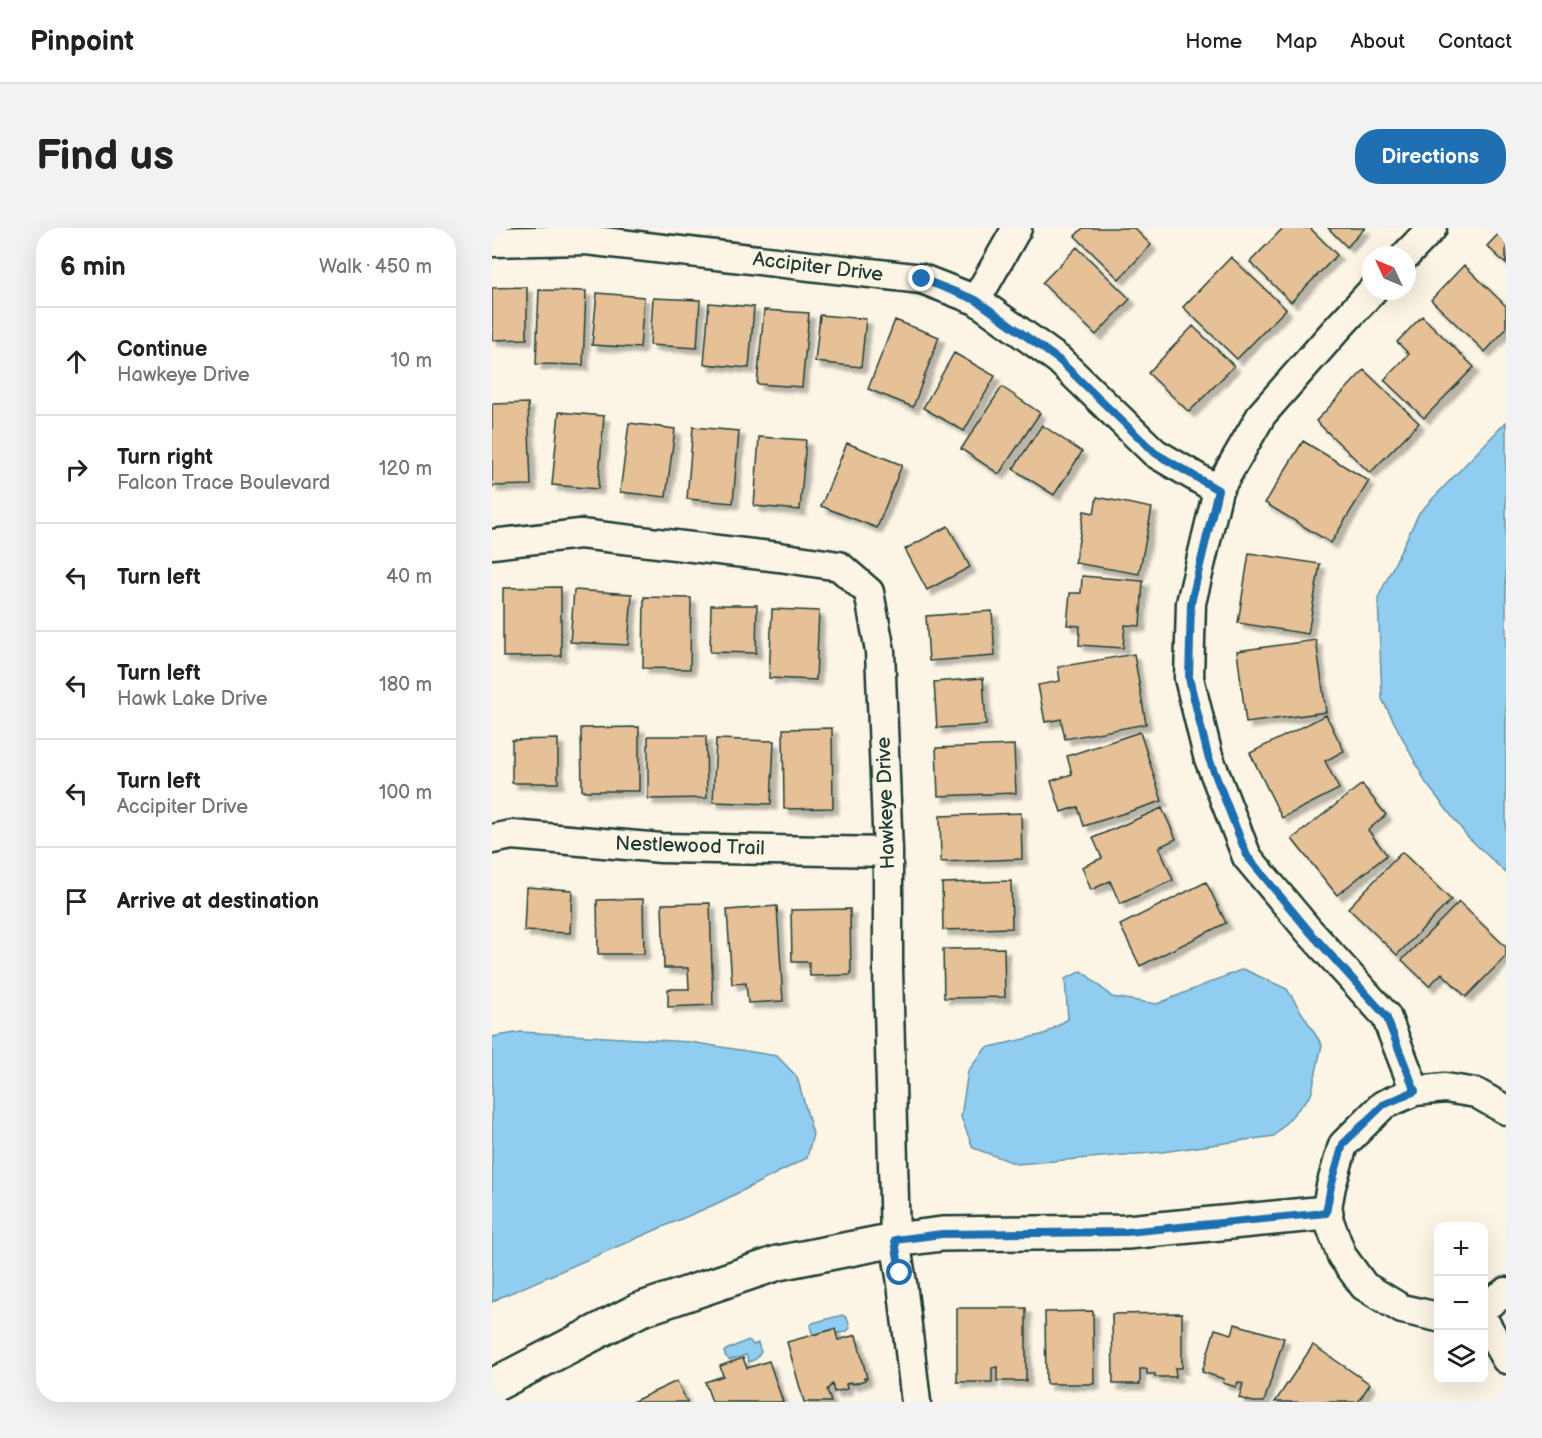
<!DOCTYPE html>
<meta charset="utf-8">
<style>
:root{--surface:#fff;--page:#f2f2f2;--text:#202124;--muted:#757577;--line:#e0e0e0;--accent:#1f6fb2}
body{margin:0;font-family:"Balsamiq Sans",sans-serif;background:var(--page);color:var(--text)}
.controls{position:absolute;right:18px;bottom:18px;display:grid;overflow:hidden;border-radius:12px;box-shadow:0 6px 24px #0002}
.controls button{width:54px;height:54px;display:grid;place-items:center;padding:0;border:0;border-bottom:2px solid var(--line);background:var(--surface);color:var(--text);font:30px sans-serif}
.compass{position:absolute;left:870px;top:18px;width:54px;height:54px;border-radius:50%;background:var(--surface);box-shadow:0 6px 24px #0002;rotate:314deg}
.stop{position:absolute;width:18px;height:18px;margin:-14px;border:4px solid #1f6fb2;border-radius:50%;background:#fff}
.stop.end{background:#1f6fb2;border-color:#fff;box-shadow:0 2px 6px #0008}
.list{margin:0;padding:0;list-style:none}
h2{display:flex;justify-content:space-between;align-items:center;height:78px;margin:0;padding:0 24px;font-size:26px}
h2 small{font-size:20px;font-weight:400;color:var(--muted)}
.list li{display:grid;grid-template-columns:39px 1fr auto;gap:18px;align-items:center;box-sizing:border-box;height:108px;padding:0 24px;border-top:2px solid var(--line)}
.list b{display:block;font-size:22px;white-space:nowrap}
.list p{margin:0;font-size:20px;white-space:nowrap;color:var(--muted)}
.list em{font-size:20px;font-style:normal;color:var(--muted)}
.icon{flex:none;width:33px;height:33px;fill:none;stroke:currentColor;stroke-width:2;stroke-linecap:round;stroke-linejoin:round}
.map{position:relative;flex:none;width:1014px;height:1174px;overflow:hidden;border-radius:24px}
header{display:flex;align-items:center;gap:36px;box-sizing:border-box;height:84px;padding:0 30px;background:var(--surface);border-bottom:2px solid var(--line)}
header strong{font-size:28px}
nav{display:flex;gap:33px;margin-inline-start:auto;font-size:21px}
.intro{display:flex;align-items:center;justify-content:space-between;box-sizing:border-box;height:144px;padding:0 36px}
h1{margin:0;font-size:42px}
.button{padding:15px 27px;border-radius:24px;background:var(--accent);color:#fff;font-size:21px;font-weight:700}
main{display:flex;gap:36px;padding:0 36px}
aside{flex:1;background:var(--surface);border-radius:24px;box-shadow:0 6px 24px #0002}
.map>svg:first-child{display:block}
</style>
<header>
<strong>Pinpoint</strong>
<nav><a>Home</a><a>Map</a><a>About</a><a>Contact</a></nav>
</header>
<div class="intro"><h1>Find us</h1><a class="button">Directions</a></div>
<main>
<aside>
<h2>6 min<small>Walk · 450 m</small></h2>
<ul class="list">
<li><svg class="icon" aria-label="ahead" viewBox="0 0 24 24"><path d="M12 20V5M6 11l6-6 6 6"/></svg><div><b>Continue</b><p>Hawkeye Drive</p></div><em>10 m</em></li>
<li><svg class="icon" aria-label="right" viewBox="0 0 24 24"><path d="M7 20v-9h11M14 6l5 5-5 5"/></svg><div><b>Turn right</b><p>Falcon Trace Boulevard</p></div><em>120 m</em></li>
<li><svg class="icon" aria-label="left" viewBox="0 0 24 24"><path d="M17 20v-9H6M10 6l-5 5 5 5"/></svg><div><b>Turn left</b></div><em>40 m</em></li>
<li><svg class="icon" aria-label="left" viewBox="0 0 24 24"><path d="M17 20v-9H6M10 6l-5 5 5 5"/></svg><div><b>Turn left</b><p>Hawk Lake Drive</p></div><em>180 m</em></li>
<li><svg class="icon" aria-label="left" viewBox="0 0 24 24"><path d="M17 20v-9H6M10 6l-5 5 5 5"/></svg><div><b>Turn left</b><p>Accipiter Drive</p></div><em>100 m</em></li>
<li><svg class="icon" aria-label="arrive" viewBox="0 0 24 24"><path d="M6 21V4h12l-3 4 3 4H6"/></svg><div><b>Arrive at destination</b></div></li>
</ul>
</aside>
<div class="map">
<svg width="1014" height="1174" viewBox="0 0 1014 1174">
<defs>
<filter id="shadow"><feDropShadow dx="5.5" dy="5.5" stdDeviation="1.5" flood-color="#0004"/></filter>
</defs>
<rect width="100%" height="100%" fill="#fcf5e5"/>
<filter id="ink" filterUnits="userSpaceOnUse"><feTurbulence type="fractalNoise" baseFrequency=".0167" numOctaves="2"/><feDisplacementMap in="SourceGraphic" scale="12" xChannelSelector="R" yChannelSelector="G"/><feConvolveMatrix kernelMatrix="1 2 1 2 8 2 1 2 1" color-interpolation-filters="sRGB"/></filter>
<g filter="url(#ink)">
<path fill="#91cdf1" stroke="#6393a5" stroke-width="1.5" d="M1014 194V645L975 608 934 555 890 471 886 370 927 285Z
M751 741 795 761 830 817 819 867 782 908 670 924 525 936 481 920 469 889 476 843 494 820 553 806 576 791 573 751 590 743 620 769 665 776Z
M29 804 198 814 285 828 305 849 321 906 315 930 226 975 9 1069 0 1074V809Z
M350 1087 355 1090 358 1100 355 1103 344 1106 343 1101 323 1106 320 1105 318 1098 321 1095Z
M256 1112 259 1114 261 1117 266 1115 269 1124 264 1131 257 1134 254 1127 238 1132 234 1129 232 1124 234 1122Z"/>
<path fill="#e6c097" stroke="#1f3d34" stroke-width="1.5" filter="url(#shadow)" d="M591 0H642L659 17 627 51 583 8Z
M791 0H818L845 27 799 74 758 34Z
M836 0H873L855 19Z
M1012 0H1014V36L995 18Z
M585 19 638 71 604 107 550 55Z
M739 29 794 81 745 131 691 79Z
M972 37 1014 78V101L993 124 939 72Z
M35 59V111L0 112V60Z
M47 62 94 63 91 137 44 136Z
M105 65 152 69 148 120 100 117Z
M161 70 208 72 205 120 158 117Z
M217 75 262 79 257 140 212 136Z
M272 82 317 85 310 159 265 156Z
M328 87 374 91 369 139 323 134Z
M930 88 982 139 932 190 892 152 917 126 905 114Z
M403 92 447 109 421 179 376 161Z
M701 98 742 138 697 184 656 145Z
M462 125 503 148 472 203 431 180Z
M872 142 927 195 878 245 824 193Z
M510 159 548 185 507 246 469 221Z
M36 175 39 257 0 258V176Z
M67 184 112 188 106 261 60 257Z
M137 195 183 201 174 269 128 264Z
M550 197 590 224 562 267 521 241Z
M201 199 247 203 241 275 195 271Z
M267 209 314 212 308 282 262 278Z
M811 213 877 253 839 315 773 275Z
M355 215 410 237 385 300 329 278Z
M605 269 660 280 647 346 583 335 592 283 602 285Z
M456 298 478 339 435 362 413 321Z
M757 325 828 336 816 406 746 395Z
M590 348 651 353 648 398 633 397 631 420 587 417 588 398 575 397 578 365H589Z
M69 359V428L11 429V360Z
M82 362 140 366 136 417 78 414Z
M152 369 199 370 198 441 151 440Z
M219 377H265L264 425 218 424Z
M280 381 327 383 324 452 277 450Z
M500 383 503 428 437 433 434 388Z
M824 412 834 484 754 495 745 423Z
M642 426 654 496 573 511 569 491 553 494 546 457 568 453 566 439Z
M491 450 494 497 445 500 442 454Z
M834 487 852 523 833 533 847 561 790 590 758 525Z
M147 499V563H90L89 500Z
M340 500 341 580 292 581 291 501Z
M648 504 670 573 592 598 586 579 569 584 559 553 580 546 575 528Z
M156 508H214L215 570 156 571Z
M66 511V555H20V512Z
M224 511 282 513 279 576 221 574Z
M522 517 524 565 446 568 444 520Z
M870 556 894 587 876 602 895 627 845 667 800 611Z
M670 580 684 611 667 619 681 652 628 676 618 653 599 662 590 639 610 630 601 610Z
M529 585 530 631 449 634 448 588Z
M910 624 959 672 905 727 856 680Z
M519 653 520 700 451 702 450 655Z
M714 654 734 695 648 738 628 697Z
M34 659 80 662 78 705 32 703Z
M151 671 152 726H106L105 672Z
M967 674 1014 719V728L974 769 950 745 937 758 910 732Z
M218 675 221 777 176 779V761H197L196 740H172L170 676Z
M285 678 291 773 256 775 254 755 240 756 235 682Z
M358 681 359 747 318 748 317 734H300L299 682Z
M512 720 513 769 452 770 451 721Z
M465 1080H534V1153H505V1139L500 1140V1154H465Z
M601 1083 602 1156H554L553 1084Z
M690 1085V1140H683L684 1149H663V1146H655V1141H648V1156H621L620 1086Z
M743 1096 792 1110 772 1174H761L747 1170 751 1156 746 1154 744 1159 731 1155 732 1151 710 1144 723 1101 740 1106Z
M343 1101 346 1112 364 1107 375 1150H372L373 1152 361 1156 360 1154 354 1156 355 1161 342 1164 340 1156 335 1162 339 1174H312L295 1114Z
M821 1117 878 1156 866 1174H783Z
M251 1130 255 1140 277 1133 291 1174H220L213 1154 231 1148 228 1138Z
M185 1153 195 1174H140Z"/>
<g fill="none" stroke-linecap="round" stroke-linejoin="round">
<defs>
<path id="street" d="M0 14 94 12 430 51 484 72 567 132 663 225 726 262
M914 27 940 0
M880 63 843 103 770 186 726 262 699 375 697 450 716 528 755 629 817 703 894 788 923 863
M484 72 525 0
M0 316 88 306 287 329 347 338 377 364 388 423 396 624V741L403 1012 410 1055 424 1174
M0 611 20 607 169 620 396 624
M992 1079 1014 1064
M946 1089 910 1081 872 1058 850 1028 834 985 839 958 851 917 891 877 923 863 953 860 984 865 1014 882
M992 1093 1014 1131"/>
<path id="secondary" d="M0 1158 147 1082 286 1035 403 1012 450 1006 635 1004 834 985"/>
</defs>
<use href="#street" stroke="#1f3d34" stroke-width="33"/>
<use href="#secondary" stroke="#1f3d34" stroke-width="38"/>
<use href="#street" stroke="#fcf5e5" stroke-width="28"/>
<use href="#secondary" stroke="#fcf5e5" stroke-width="33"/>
</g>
</g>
<g fill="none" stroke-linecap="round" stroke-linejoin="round" filter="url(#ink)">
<path stroke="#1f6fb2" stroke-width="8" d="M408 1045 403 1012 450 1006 635 1004 834 985 839 958 851 916 891 877 923 863 894 788 817 703 755 628 716 528 697 450 699 375 726 262 663 225 567 132 484 72 430 51"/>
</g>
<g text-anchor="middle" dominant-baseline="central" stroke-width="4.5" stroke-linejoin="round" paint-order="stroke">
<g font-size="20" fill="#1f3d34" stroke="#fcf5e5">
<text transform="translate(326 39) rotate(7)">Accipiter Drive</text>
<text transform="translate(394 575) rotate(-92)">Hawkeye Drive</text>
<text transform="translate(198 618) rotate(2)">Nestlewood Trail</text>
</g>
</g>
</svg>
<div class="controls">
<button>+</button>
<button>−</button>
<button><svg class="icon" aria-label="layers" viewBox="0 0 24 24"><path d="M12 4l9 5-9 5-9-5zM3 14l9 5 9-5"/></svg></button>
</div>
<svg class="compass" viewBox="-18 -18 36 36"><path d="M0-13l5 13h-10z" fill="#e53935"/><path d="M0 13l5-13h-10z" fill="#757577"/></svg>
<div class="stop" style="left:408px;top:1045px"></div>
<div class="stop end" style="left:430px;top:51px"></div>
</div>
</main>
